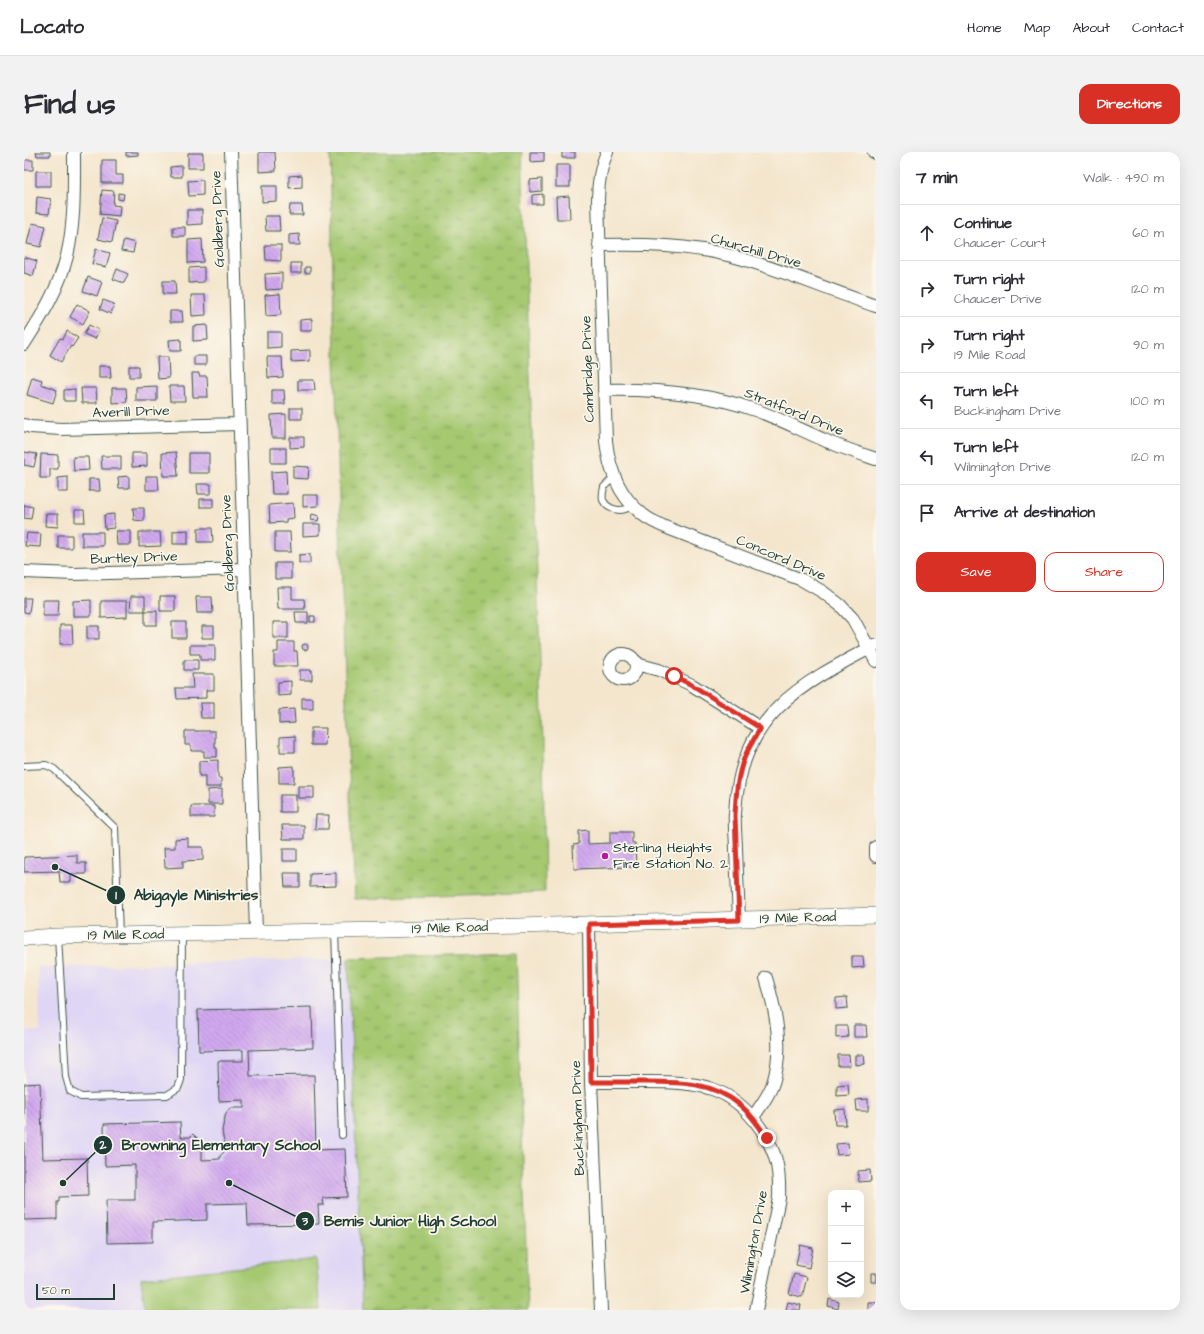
<!DOCTYPE html>
<meta charset="utf-8">
<style>
:root{--surface:#fff;--page:#f2f2f3;--text:#2b2b33;--muted:#7c7c81;--line:#e1e1e2;--accent:#d93025}
body{margin:0;font-family:"Architects Daughter",sans-serif;background:var(--page);color:var(--text)}
.controls{position:absolute;right:12px;bottom:12px;display:grid;overflow:hidden;border-radius:8px;box-shadow:0 4px 16px #0002}
.controls button{width:36px;height:36px;display:grid;place-items:center;padding:0;border:0;border-bottom:1px solid var(--line);background:var(--surface);color:var(--text);font:20px sans-serif}
.scale{position:absolute;left:12px;bottom:10px;width:79px;box-sizing:border-box;padding-left:4px;border:2px solid #1f3d34;border-top:0;font-size:11px;line-height:14px;white-space:nowrap;color:#1f3d34;-webkit-text-stroke:3px #fbf7ec;paint-order:stroke}
.stop{position:absolute;width:12px;height:12px;margin:-9px;border:3px solid #d93025;border-radius:50%;background:#fff}
.stop.end{background:#d93025;border-color:#fff;box-shadow:0 1px 4px #0008}
.list{margin:0;padding:0;list-style:none}
h2{display:flex;justify-content:space-between;align-items:center;height:52px;margin:0;padding:0 16px;font-size:17px}
h2 small{font-size:13px;font-weight:400;color:var(--muted)}
.list li{display:grid;grid-template-columns:26px 1fr auto;gap:12px;align-items:center;box-sizing:border-box;height:56px;padding:0 16px;border-top:1px solid var(--line)}
.list b{display:block;font-size:15px;white-space:nowrap}
.list p{margin:0;font-size:13px;white-space:nowrap;color:var(--muted)}
.list em{font-size:13px;font-style:normal;color:var(--muted)}
.actions{display:flex;gap:8px;padding:12px 16px}
.actions a{flex:1;padding:9px 0;border:1px solid var(--accent);border-radius:12px;text-align:center;font-size:14px;color:var(--accent)}
.actions .main{background:var(--accent);color:#fff}
.icon{flex:none;width:22px;height:22px;fill:none;stroke:currentColor;stroke-width:2;stroke-linecap:round;stroke-linejoin:round}
.map{position:relative;flex:none;width:852px;height:1158px;overflow:hidden;border-radius:12px}
header{display:flex;align-items:center;gap:24px;box-sizing:border-box;height:56px;padding:0 20px;background:var(--surface);border-bottom:1px solid var(--line)}
header strong{font-size:19px}
nav{display:flex;gap:22px;margin-inline-start:auto;font-size:14px}
.intro{display:flex;align-items:center;justify-content:space-between;box-sizing:border-box;height:96px;padding:0 24px}
h1{margin:0;font-size:28px}
.button{padding:10px 18px;border-radius:12px;background:var(--accent);color:#fff;font-size:14px;font-weight:700}
main{display:flex;gap:24px;padding:0 24px}
aside{flex:1;background:var(--surface);border-radius:12px;box-shadow:0 4px 16px #0002}
.map>svg:first-child{display:block}
</style>
<header>
<strong>Locato</strong>
<nav><a>Home</a><a>Map</a><a>About</a><a>Contact</a></nav>
</header>
<div class="intro"><h1>Find us</h1><a class="button">Directions</a></div>
<main>
<div class="map">
<svg width="852" height="1158" viewBox="0 0 852 1158">
<defs>
<pattern id="grass-tufts" width="24" height="20" patternUnits="userSpaceOnUse"><rect width="24" height="20" fill="#a5c871"/><path d="M3 7l-1-3M5 7V3M7 7l1-3M15 17l-1-3M17 17v-4M19 17l1-3" fill="none" stroke="#86a45e"/></pattern>
<pattern id="building-back-hatch" width="6" height="6" patternUnits="userSpaceOnUse"><rect width="6" height="6" fill="#d2a9f0"/><path d="M-1 5l2 2M0 0l6 6M5-1l2 2" fill="none" stroke="#aa8bc3"/></pattern>
</defs>
<rect width="100%" height="100%" fill="#fbf7ec"/>
<filter id="ink" filterUnits="userSpaceOnUse"><feTurbulence type="fractalNoise" baseFrequency=".025" numOctaves="2"/><feDisplacementMap in="SourceGraphic" scale="8" xChannelSelector="R" yChannelSelector="G"/><feConvolveMatrix kernelMatrix="1 2 1 2 8 2 1 2 1" color-interpolation-filters="sRGB"/></filter>
<filter id="wash" filterUnits="userSpaceOnUse"><feTurbulence type="fractalNoise" baseFrequency=".012" numOctaves="4" result="noise"/><feDisplacementMap in="SourceGraphic" scale="16" xChannelSelector="R" yChannelSelector="G"/><feGaussianBlur stdDeviation="0.9" result="paint"/><feColorMatrix in="noise" values="0 0 0 0 0 0 0 0 0 0 0 0 0 0 0 0 0 1.4 0 .05"/><feComposite in="paint" operator="in"/></filter>
<g filter="url(#wash)">
<rect width="100%" height="100%" fill="#f4e6cd"/>
<path fill="#dfd5f5" d="M324 806 339 1158H0V879H16L14 816Z"/>
<path fill="url(#grass-tufts)" stroke="#628252" d="M306 0H498L519 592 521 740 331 747C318 498 312 249 306 0Z
M492 801 504 1158H339L324 806Z"/>
<path fill="#a5c871" stroke="#628252" d="M292 1107 297 1158H121L117 1126Z"/>
<g id="blocks">
<path fill="url(#building-back-hatch)" d="M12 0H26V4H13Z
M102 0H114V3L102 4Z
M235 0H251L252 19 235 20Z
M506 0H520V9L506 10Z
M538 0H551V6H538Z
M164 1H179V16H164Z
M0 8H9V18H0Z
M78 8H92V23H99V31H78Z
M532 13H546V35H532Z
M158 14V25H147L146 15Z
M12 19H27V34H12Z
M278 23V35L265 36V24Z
M518 27V39L506 40V28Z
M179 28V43L165 44 164 29Z
M238 34H253V49L238 50Z
M78 38 90 39 89 53 96 54 95 64 76 62Z
M94 41 100 42 99 48 94 47Z
M519 42V52H508V43Z
M545 44 546 67H533L532 45Z
M13 45 27 47 25 62 12 61Z
M266 53H278L279 63H265Z
M163 58H178V72L163 73Z
M241 64H255L256 79H242Z
M78 66 92 69 88 90 74 87Z
M8 71 22 74 17 95 3 92Z
M149 75H161V84H149Z
M275 82 276 93H265V83Z
M178 87 179 110 164 111V88Z
M100 88 111 91 109 101 97 99Z
M241 93H257V109L242 108Z
M72 97 86 101 82 115 68 112Z
M0 105 13 109 9 124 0 121Z
M267 111H277V121H267Z
M180 115V130L165 131V116Z
M281 115H286V121H281Z
M93 117 104 122 100 131 89 127Z
M258 121V137L242 138 241 122Z
M64 125 78 130 73 144 59 139Z
M139 129H151L152 142H139Z
M256 142 257 163 242 164 241 143Z
M167 143H181L182 163 168 164Z
M79 148 90 152 87 162 76 157Z
M53 152 66 159 59 172 46 165Z
M146 159H158L159 170H146Z
M288 167V179H276V168Z
M65 173 75 178 71 187 60 182Z
M183 173 184 188 169 189V174Z
M43 179 54 186 48 195 47 194 37 210 26 203 36 186 39 187Z
M243 180H257V195L243 196Z
M157 187V199H146L145 188Z
M286 198V209L267 210V199Z
M170 204H182V213H170Z
M133 205H144L145 226 134 227Z
M243 205H258L259 225 244 226Z
M75 214H86L87 226H75Z
M105 214H115V225H105Z
M168 221H175V224H183L184 245H169Z
M8 225 18 228 17 232 33 238 29 251 3 243Z
M274 228H290L291 238H274Z
M133 234V249H112V235Z
M145 234H160L161 249H146Z
M57 236H72L73 251H58Z
M88 236H102L103 250 88 251Z
M51 237V249H40V238Z
M248 238H260L261 252H248Z
M266 256H278V267H266Z
M262 262V286H248L247 263Z
M266 285H280V295L266 296Z
M247 296H262V311H247Z
M0 300 13 302 10 315 0 313Z
M152 300 154 324H139L138 301Z
M108 301H123V314L108 315Z
M165 301H185V321H165Z
M17 302 34 303V317H26V326H16Z
M77 304H97V317H78Z
M49 305H64L65 318 50 319Z
M269 314 285 315 284 327 269 326Z
M262 319 263 342H248L247 320Z
M105 324V336H95L94 325Z
M122 324H134L135 338H122Z
M44 325V340H34V326Z
M65 327H75L76 339H65Z
M173 332H187V342H174Z
M279 343H294V354L279 355Z
M176 347H189V355H176Z
M269 351 270 366 262 367V370L246 371 245 353Z
M0 353 9 355 7 367 0 366Z
M109 356H120V369L110 368Z
M51 358H60L61 370H51Z
M22 362H34V375L21 374Z
M90 362V376L81 377 80 363Z
M288 362 295 364 294 369 287 368Z
M279 372H296V383L279 384Z
M174 376H188L189 390H174Z
M164 378V392H149V379Z
M92 379H107V393H93Z
M58 380H79V394H58Z
M115 380H136L137 394 115 395Z
M251 380H266L267 400H251Z
M3 381 17 382 16 395 1 394Z
M34 383H48V396H34Z
M286 402V411H275V403Z
M251 411H267V427H251Z
M253 435H268V447H280L281 457H254Z
M107 444H121V459H106Z
M136 444H151V459H136Z
M172 445H188L189 461H173Z
M0 446H7L5 461 0 460Z
M19 448H35L34 464H19Z
M67 448V464H49V449Z
M77 449H103V465L77 466Z
M121 459H133V473H121Z
M271 460H284V471H272Z
M286 464H291V470H286Z
M148 470H162V486H148Z
M249 470H264V486H249Z
M36 473H48L49 492H36Z
M63 474H75V487H63Z
M178 474H190V486H178Z
M254 490H270V499H273L274 514H250V500H254Z
M278 495a3 3 0 1 1 6 0a3 3 0 1 1-6 0Z
M166 493H191V508H176V502H166Z
M160 508H174V518H160Z
M276 518H288V528H276Z
M168 522H190V538H182V546L153 547 152 536H169Z
M267 529V543L254 544V530Z
M278 546H289V557H278Z
M176 551H190V566H177Z
M270 557 271 571 255 572V558Z
M287 576H302L301 593H287Z
M161 579H191V596H193V605H180V599H167V593H161Z
M271 584V600H256V585Z
M194 608V626H197V635H181V624H175V609Z
M270 614V631H255V615Z
M274 634H290V646H274Z
M198 637V652H184V638Z
M256 643H272V660H256Z
M167 654H190V665H167Z
M292 663H305L304 677H291Z
M258 673H280V687H259Z
M564 678V692L586 691V680H608V691H611L612 715 550 717 549 693 555 692V679Z
M164 686V695H179V708L159 709V715L141 716 140 696H151V687Z
M259 697H273V709H259Z
M53 703V711H62V722H47V730H36L35 719 0 720V705Z
M260 721H276V735H261Z
M312 721V734L286 735V722Z
M828 804H839L840 815 828 816Z
M823 845 824 856 812 857V846Z
M288 855 289 896 225 898 226 924 290 923 292 998 321 997 323 1045 299 1046 300 1053H294L295 1072 224 1073 223 1051 183 1052V1068L129 1070V1090L83 1091 82 1048H111V1013L81 1014 80 972 156 970 157 985H166L169 982 180 993 178 995V1008L196 1007V1004L203 997 199 985 198 978 202 961 206 956H220V948L195 949 194 909H219V898L175 899 174 858Z
M830 873H842L843 885H830Z
M812 874H823L824 885 812 886Z
M814 903H825L826 914H814Z
M831 903H840L841 912 831 913Z
M16 931 19 1007 63 1006 64 1044 35 1045V1050H33V1067L0 1068V932Z
M824 932 825 943 813 944V933Z
M844 947V959H833L832 948Z
M821 957 822 973H811L810 958Z
M824 991 825 1002 813 1003 812 992Z
M846 1018 847 1029 835 1030 834 1019Z
M776 1093 789 1096 785 1116 772 1113Z
M847 1121H852V1130H847Z
M770 1122 783 1125 778 1145 765 1142Z
M805 1147 815 1150 814 1157 804 1154Z
M764 1150 777 1153 776 1158H762Z
M844 1150H852V1158H844Z"/>
</g>
</g>
<g filter="url(#ink)">
<use href="#blocks" fill-opacity="0" stroke="#3f564b" stroke-width="1"/>
<g fill="none" stroke-linecap="round" stroke-linejoin="round">
<defs>
<path id="service" d="M590 325 580 335C579 339 578 344 579 348 584 359 600 361 608 353
M0 614 22 613 30 617 91 676 95 782
M311 779 318 983
M34 784 42 925 46 939 57 945 143 943 154 936 157 928 158 782"/>
<path id="minor" d="M207 0 232 780
M583 0C576 16 574 31 574 48L582 289C585 317 595 344 618 362 626 369 636 373 646 377L778 428 799 440 816 453 829 467 852 509
M850 0 852 1
M575 93C620 92 665 93 708 104 757 117 804 138 852 154
M0 192C18 164 35 136 43 104 51 70 50 35 50 0
M580 238C631 237 683 241 731 258 754 266 775 277 798 287 815 295 834 301 852 307
M0 273 7 275 37 277 215 272
M0 420 51 422 220 417
M586 515a13 13 0 1 1 26 0a13 13 0 1 1-26 0Z
M610 508 616 513 635 518 668 533 736 576
M852 695V704
M715 768C714 745 713 721 712 698 712 686 710 673 711 661 716 564 774 533 852 493
M565 772 567 930 577 1158
M567 930C587 930 606 930 625 930 674 930 707 933 737 977 753 1001 756 1018 755 1046L732 1158
M729 965C736 955 745 944 749 931 760 897 752 859 742 826"/>
<path id="tertiary" d="M0 786 34 784 361 778 852 763"/>
</defs>
<use href="#service" stroke="#3f564b" stroke-width="8"/>
<use href="#minor" stroke="#3f564b" stroke-width="14"/>
<use href="#tertiary" stroke="#3f564b" stroke-width="16"/>
<use href="#service" stroke="#fff" stroke-width="6"/>
<use href="#minor" stroke="#fff" stroke-width="12"/>
<use href="#tertiary" stroke="#fff" stroke-width="15"/>
</g>
</g>
<g fill="none" stroke-linecap="round" stroke-linejoin="round" filter="url(#ink)">
<path stroke="#d93025" stroke-width="5" d="M650 524 668 533 736 576C731 586 725 595 721 604 713 623 712 644 711 663L715 768 565 772 567 930C586 930 604 930 623 930 656 930 689 930 716 953 727 962 735 974 743 986"/>
</g>
<circle fill="#b5179e" stroke="#fbf7ec" stroke-width="1.5" cx="581" cy="704" r="4"/>
<g text-anchor="middle" dominant-baseline="central" stroke-width="3.5" stroke-linejoin="round" paint-order="stroke">
<g font-size="14" fill="#1f3d34" stroke="#fbf7ec">
<text transform="translate(194 67) rotate(-92)">Goldberg Drive</text>
<text transform="translate(732 99) rotate(16)">Churchill Drive</text>
<text transform="translate(564 217) rotate(-92)">Cambridge Drive</text>
<text transform="translate(107 260) rotate(-2)">Averill Drive</text>
<text transform="translate(770 260) rotate(22)">Stratford Drive</text>
<text transform="translate(204 391) rotate(-92)">Goldberg Drive</text>
<text transform="translate(110 406) rotate(-2)">Burtley Drive</text>
<text transform="translate(757 406) rotate(23)">Concord Drive</text>
<text transform="translate(774 766) rotate(-2)">19 Mile Road</text>
<text transform="translate(426 776) rotate(-2)">19 Mile Road</text>
<text transform="translate(102 783) rotate(-1)">19 Mile Road</text>
<text transform="translate(554 966) rotate(-92)">Buckingham Drive</text>
<text transform="translate(730 1090) rotate(-80)">Wilmington Drive</text>
</g>
<g font-size="14" fill="#1f3d34" stroke="#fbf7ec" text-anchor="start">
<text x="589" y="696">Sterling Heights<tspan x="589" dy="16">Fire Station No. 2</tspan></text>
</g>
</g>
<path fill="none" stroke="#1f3d34" stroke-width="1.5" d="M31 715L92 743M39 1031L79 993M205 1031L281 1069"/>
<g fill="#1f3d34" stroke="#fbf7ec" stroke-width="1.5">
<circle cx="31" cy="715" r="4"/>
<circle cx="39" cy="1031" r="4"/>
<circle cx="205" cy="1031" r="4"/>
<circle cx="92" cy="743" r="10"/>
<circle cx="79" cy="993" r="10"/>
<circle cx="281" cy="1069" r="10"/>
</g>
<g font-size="12" text-anchor="middle" font-weight="bold" fill="#fff">
<text x="92" y="747">1</text>
<text x="79" y="997">2</text>
<text x="281" y="1073">3</text>
</g>
<g font-size="15" text-anchor="middle" font-weight="bold" fill="#1f3d34" stroke="#fbf7ec" stroke-width="3.5" stroke-linejoin="round" paint-order="stroke">
<text x="172" y="748">Abigayle Ministries</text>
<text x="197" y="998">Browning Elementary School</text>
<text x="386" y="1074">Bemis Junior High School</text>
</g>
</svg>
<div class="controls">
<button>+</button>
<button>−</button>
<button><svg class="icon" aria-label="layers" viewBox="0 0 24 24"><path d="M12 4l9 5-9 5-9-5zM3 14l9 5 9-5"/></svg></button>
</div>
<div class="scale">50 m</div>
<div class="stop" style="left:650px;top:524px"></div>
<div class="stop end" style="left:743px;top:986px"></div>
</div>
<aside>
<h2>7 min<small>Walk · 490 m</small></h2>
<ul class="list">
<li><svg class="icon" aria-label="ahead" viewBox="0 0 24 24"><path d="M12 20V5M6 11l6-6 6 6"/></svg><div><b>Continue</b><p>Chaucer Court</p></div><em>60 m</em></li>
<li><svg class="icon" aria-label="right" viewBox="0 0 24 24"><path d="M7 20v-9h11M14 6l5 5-5 5"/></svg><div><b>Turn right</b><p>Chaucer Drive</p></div><em>120 m</em></li>
<li><svg class="icon" aria-label="right" viewBox="0 0 24 24"><path d="M7 20v-9h11M14 6l5 5-5 5"/></svg><div><b>Turn right</b><p>19 Mile Road</p></div><em>90 m</em></li>
<li><svg class="icon" aria-label="left" viewBox="0 0 24 24"><path d="M17 20v-9H6M10 6l-5 5 5 5"/></svg><div><b>Turn left</b><p>Buckingham Drive</p></div><em>100 m</em></li>
<li><svg class="icon" aria-label="left" viewBox="0 0 24 24"><path d="M17 20v-9H6M10 6l-5 5 5 5"/></svg><div><b>Turn left</b><p>Wilmington Drive</p></div><em>120 m</em></li>
<li><svg class="icon" aria-label="arrive" viewBox="0 0 24 24"><path d="M6 21V4h12l-3 4 3 4H6"/></svg><div><b>Arrive at destination</b></div></li>
</ul>
<div class="actions"><a class="main">Save</a><a>Share</a></div>
</aside>
</main>
